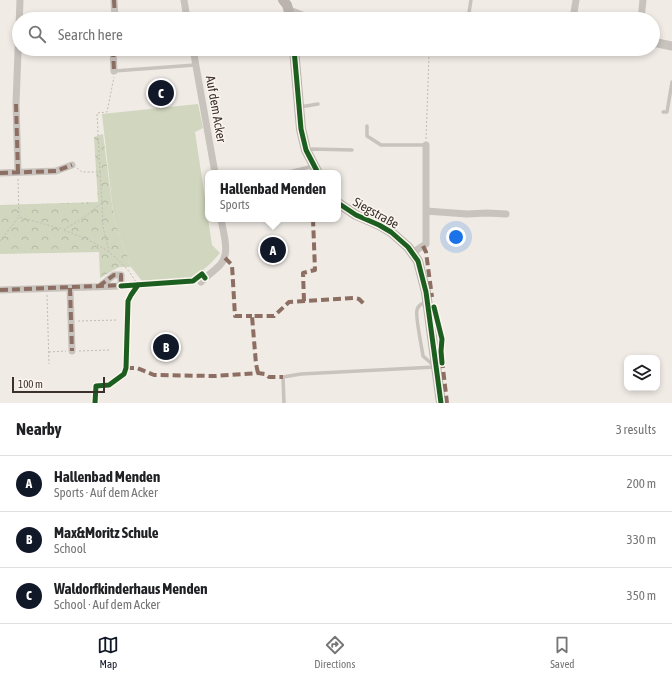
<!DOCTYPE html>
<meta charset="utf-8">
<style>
:root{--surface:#fff;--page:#f6f6f6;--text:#202124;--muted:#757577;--line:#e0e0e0;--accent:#111827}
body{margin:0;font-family:"Asap Condensed",sans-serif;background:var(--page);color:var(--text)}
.controls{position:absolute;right:12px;bottom:12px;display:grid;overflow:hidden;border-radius:8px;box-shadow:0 2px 6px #0003}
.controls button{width:36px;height:36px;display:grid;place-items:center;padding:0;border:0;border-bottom:1px solid var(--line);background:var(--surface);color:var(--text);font:20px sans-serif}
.scale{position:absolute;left:12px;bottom:10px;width:93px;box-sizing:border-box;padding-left:4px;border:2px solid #3b302b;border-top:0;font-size:11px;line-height:14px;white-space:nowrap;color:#3b302b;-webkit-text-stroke:3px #fbf5ee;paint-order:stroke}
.you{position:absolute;left:456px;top:237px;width:14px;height:14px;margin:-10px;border:3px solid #fff;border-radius:50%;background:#1a73e8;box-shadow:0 0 0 6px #1a73e833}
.badge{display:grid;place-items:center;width:26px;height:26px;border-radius:50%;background:var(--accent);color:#fff;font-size:13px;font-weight:700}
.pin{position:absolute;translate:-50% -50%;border:2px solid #fff;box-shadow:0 1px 4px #0006}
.popup{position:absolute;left:205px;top:170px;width:136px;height:52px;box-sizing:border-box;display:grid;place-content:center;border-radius:8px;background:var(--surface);filter:drop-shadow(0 1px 3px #0005);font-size:13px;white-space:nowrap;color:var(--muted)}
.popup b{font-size:15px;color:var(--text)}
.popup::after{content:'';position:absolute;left:50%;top:100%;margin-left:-8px;border:8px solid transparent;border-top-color:var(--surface)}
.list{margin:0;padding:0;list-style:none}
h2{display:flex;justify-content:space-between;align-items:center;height:52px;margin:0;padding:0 16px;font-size:17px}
h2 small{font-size:13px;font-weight:400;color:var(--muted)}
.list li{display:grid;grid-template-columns:26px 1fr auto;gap:12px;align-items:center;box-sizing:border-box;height:56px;padding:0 16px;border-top:1px solid var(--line)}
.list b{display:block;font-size:15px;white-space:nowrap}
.list p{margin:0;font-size:13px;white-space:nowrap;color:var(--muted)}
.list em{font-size:13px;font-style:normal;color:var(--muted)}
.icon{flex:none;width:22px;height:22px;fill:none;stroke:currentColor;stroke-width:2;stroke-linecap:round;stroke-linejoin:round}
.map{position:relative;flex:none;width:672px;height:403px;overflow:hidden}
.search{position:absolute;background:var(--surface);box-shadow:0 2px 6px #0003;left:12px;right:12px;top:12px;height:44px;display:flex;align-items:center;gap:10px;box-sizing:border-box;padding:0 14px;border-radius:22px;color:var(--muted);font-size:15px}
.sheet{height:220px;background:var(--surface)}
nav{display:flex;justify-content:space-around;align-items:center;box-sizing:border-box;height:56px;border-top:1px solid var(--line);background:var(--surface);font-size:11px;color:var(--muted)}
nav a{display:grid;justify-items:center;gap:2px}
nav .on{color:var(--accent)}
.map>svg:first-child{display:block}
</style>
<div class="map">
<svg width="672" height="403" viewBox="0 0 672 403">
<defs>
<pattern id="park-crowns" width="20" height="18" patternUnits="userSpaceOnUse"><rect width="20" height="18" fill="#d1d6bf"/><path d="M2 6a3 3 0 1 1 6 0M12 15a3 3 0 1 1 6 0" fill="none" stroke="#b4b8a4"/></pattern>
</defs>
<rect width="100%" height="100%" fill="#f0ebe5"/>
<path fill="#d1d6bf" d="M198 104 203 128 195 132 212 245 220 253 210 264 193 278 142 281 131 267 114 220 102 114Z"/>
<path fill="url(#park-crowns)" d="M103 134 114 220 131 267H119L100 278 99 252 0 254V205L98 202 94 137Z"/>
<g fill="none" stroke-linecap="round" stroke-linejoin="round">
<path stroke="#c2bbb6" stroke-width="1" stroke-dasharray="2 2" stroke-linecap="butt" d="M426 139 429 56
M77 168 82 172H100L102 203 83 218 63 230C86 238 109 248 125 267 130 272 134 279 138 285
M100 172 97 113 107 112 114 77
M18 179 19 216
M102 203 103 227 109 251
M0 241 19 217 62 229
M47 295 49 364
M78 321 118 320
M79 351 109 350
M49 352 66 351"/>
<path stroke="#c9c3be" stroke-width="3.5" d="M468 19 471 0
M226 49 227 53 248 51
M193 50 202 49
M114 71 195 65
M300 107 318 104
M663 112H667L672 82
M367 126V136L381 145H426
M308 151 312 149 352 150
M215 173H228
M285 173 313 166
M426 302C423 303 418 305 417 310 415 316 422 348 423 356L433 365
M284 403 283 377 301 374 435 367"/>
<path stroke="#c9c3be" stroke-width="7" d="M114 0 115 19
M184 0 187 19
M573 19 576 0
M641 19 643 0
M113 49 114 71
M193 49 215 173
M18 172 16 104 20 0
M0 173 56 171 72 165
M426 211 467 214 487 213 506 214
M412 253 426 244V145
M201 282C207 276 214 271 220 265 231 254 223 232 221 219
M70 288 72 351
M0 290C40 289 81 287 121 286V275H114L99 287"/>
<path stroke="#c9c3be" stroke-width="9" d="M289 11 310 19
M653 42 672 46
M425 49H445"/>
<path stroke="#bab3ae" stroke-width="10" d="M283 0 287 5 291 19
M294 49 301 129 306 150 318 173
M338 203 356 215 379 225 391 232 408 247 418 261 426 292 441 403"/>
<path stroke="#8d6e63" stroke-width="4" stroke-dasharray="8 4" stroke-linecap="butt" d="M114 0 115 19
M113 49 114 71
M16 104 18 172
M0 173 56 171 72 165
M423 246 426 252 432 297
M225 258 232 265 235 316H252
M99 286 114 275H121V286
M70 288 72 351
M0 290 124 285
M304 301 303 273 315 270 313 219
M442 360 447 403
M126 368H137L154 375 215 376 258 373 265 374 269 377H283
M258 373 256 364 252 316H274L289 302 354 298 359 299 366 306"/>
<defs>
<path id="cycleway" d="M294 49 301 129 306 150 318 173
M338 203 356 215 379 225 391 232 408 247 418 261 426 292 441 403
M121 286 193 281 202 274 205 278
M434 307 442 339 441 351 442 363
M95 403 96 386 109 385 124 374 126 368 128 301 131 295 138 285"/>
</defs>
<use href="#cycleway" stroke="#fbf5ee" stroke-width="8"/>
<use href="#cycleway" stroke="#1b5e20" stroke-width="5"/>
</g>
<g text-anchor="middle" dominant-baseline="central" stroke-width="3" stroke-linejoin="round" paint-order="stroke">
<g font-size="13" fill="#3b302b" stroke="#fbf5ee">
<text transform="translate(216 109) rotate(80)">Auf dem Acker</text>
<text transform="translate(376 213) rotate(29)">Siegstraße</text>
</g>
</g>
</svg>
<div class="controls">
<button><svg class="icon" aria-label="layers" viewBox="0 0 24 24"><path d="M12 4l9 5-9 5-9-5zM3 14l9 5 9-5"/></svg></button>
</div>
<div class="scale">100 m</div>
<div class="you"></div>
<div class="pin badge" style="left:273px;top:250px">A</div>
<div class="popup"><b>Hallenbad Menden</b>Sports</div>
<div class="pin badge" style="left:166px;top:347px">B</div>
<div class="pin badge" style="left:161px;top:93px">C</div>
<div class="search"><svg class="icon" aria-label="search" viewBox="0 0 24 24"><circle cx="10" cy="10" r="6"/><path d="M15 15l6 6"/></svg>Search here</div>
</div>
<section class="sheet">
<h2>Nearby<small>3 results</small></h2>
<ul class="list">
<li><span class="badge">A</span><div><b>Hallenbad Menden</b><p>Sports · Auf dem Acker</p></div><em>200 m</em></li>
<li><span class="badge">B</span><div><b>Max&amp;Moritz Schule</b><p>School</p></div><em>330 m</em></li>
<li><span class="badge">C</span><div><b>Waldorfkinderhaus Menden</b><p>School · Auf dem Acker</p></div><em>350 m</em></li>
</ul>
</section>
<nav>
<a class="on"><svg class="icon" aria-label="map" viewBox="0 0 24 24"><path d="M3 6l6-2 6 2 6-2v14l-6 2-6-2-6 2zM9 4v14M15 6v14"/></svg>Map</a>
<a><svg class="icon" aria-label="directions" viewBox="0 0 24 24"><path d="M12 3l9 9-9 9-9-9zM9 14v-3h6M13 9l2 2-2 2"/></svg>Directions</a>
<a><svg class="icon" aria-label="saved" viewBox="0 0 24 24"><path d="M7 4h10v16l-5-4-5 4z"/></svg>Saved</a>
</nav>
